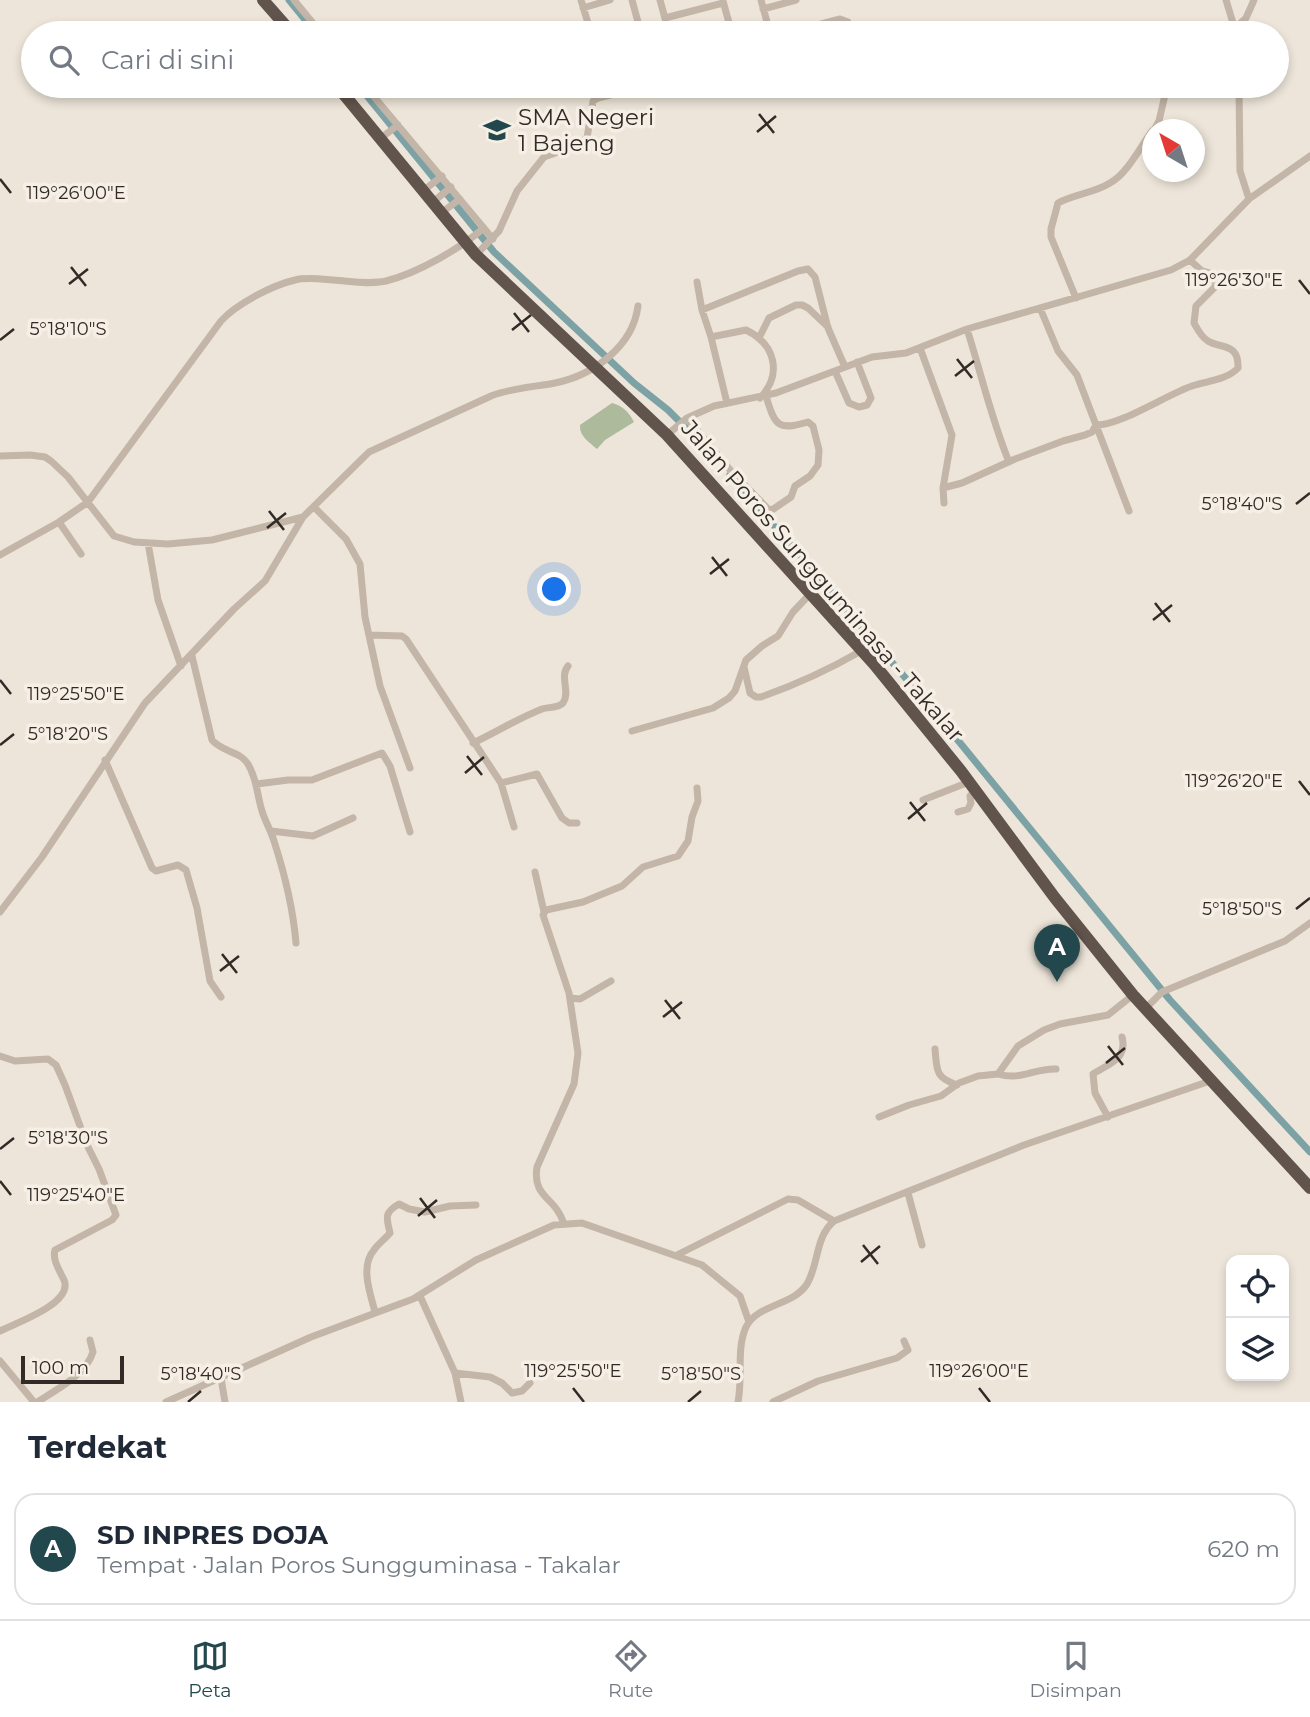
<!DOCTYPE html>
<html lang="id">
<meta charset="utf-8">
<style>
:root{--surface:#fff;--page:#f6f6f7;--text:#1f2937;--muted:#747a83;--line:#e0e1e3;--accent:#22474c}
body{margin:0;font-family:Montserrat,sans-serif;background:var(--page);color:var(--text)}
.controls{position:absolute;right:21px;bottom:21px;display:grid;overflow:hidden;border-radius:14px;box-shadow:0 4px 10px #0003}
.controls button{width:63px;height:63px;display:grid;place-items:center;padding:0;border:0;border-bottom:2px solid var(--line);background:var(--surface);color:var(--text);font:35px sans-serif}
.compass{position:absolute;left:1142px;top:119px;width:63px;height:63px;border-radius:50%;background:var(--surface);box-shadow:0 4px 10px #0003;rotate:321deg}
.scale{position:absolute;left:21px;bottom:18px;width:103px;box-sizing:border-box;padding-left:7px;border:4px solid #312a26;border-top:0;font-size:19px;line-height:24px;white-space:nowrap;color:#312a26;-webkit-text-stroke:5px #f6efe5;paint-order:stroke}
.you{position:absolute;left:555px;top:590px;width:24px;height:24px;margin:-18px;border:5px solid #fff;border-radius:50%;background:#1a73e8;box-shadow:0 0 0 10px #1a73e833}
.badge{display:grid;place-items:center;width:46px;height:46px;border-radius:50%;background:var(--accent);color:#fff;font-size:23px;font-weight:700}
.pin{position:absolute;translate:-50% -58px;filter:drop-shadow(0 2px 4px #0008)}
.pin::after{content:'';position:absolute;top:37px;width:24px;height:21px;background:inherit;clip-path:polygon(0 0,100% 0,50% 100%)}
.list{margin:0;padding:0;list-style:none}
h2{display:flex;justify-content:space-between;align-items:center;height:91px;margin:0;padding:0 28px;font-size:30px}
h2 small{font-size:23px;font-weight:400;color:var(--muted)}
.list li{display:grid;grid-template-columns:46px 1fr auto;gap:21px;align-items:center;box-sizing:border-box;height:112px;margin:0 14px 14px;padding:0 14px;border:2px solid var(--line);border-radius:21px}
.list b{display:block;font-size:26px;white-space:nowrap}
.list p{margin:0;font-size:23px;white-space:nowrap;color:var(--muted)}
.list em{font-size:23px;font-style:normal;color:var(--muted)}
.icon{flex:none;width:38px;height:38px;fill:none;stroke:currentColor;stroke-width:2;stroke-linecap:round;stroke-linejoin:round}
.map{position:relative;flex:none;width:1310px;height:1402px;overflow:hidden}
.search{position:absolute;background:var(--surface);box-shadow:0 4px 10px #0003;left:21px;right:21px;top:21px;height:77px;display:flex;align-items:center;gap:18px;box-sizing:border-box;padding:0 24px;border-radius:38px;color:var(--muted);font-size:26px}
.sheet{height:217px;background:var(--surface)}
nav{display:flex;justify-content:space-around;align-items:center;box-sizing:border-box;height:98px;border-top:2px solid var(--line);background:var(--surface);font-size:19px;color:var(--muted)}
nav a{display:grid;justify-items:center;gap:4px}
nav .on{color:var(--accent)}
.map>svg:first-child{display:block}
</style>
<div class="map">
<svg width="1310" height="1402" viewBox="0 0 1310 1402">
<rect width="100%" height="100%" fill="#ede5d9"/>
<path fill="#aeba9c" d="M612 403C623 406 629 412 634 422L605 440 597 449C589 442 579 436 580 425Z"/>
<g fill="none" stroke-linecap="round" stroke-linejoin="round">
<path stroke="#7ca2a6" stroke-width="7" d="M289 0 316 33
M359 86 494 252 634 383 668 410 713 455
M730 475 934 711 1170 1000 1310 1152"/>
<path stroke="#c3b5a7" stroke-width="7" d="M294 0 321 33
M581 0 591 33
M632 0 641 33
M660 0 669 33
M761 0 770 33
M1226 0 1236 33
M723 1 731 30 723 33
M583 8 610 0
M763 9 796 0
M665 18 723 3
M1235 28 1246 18 1254 0
M617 33 639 26
M788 33 840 19 848 22 850 33
M365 86 493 239
M1239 86 1240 171 1249 199
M711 88 720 86
M1154 130 1159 121 1167 86
M381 138 398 125
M423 191 442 176
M433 202 451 187
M441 213 460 199
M476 255 499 231 517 191 544 157 570 148 587 138 593 101 598 98 647 86
M697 282 702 310 711 337 746 330C775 344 783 374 760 398
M1076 298 1051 237V229L1058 203C1075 194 1094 193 1110 183 1128 173 1140 147 1152 131
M702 310 798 271 808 269 815 277 828 328 845 367
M967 329C981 373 991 418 1009 462
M711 337 727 403
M759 338 769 318 796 305H802L808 308 828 327
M920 348 952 435 943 488 962 483 1015 459 1063 441 1085 435 1092 432 1096 425 1077 375 1058 351 1040 308
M835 371 849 403 859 407 867 405 871 398 857 362
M687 418 731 471 768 509 772 510 791 497 795 486 810 476 818 465 819 450 813 426 808 422C778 431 775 426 766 396
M667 435 687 418 714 406 776 393 872 357 906 353 967 329 1171 270 1190 260 1249 199 1310 156
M0 456 30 455 45 457 51 461 68 477 114 536 134 542 168 544 212 540 303 517
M943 488 944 503
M314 507 346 539 360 564 365 617 380 686 410 768
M1129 511 1096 425C1119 426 1168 394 1192 386 1207 381 1227 380 1238 368 1239 342 1220 349 1208 341 1201 337 1198 330 1194 323L1196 306 1216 286 1213 274 1202 271 1190 260
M59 522 81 554
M148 543 158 600 181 666
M0 555 59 522 88 502 221 321C236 304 273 285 295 280 307 277 320 279 333 280 350 281 368 285 386 281 418 273 459 249 484 228
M370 635 402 636 406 639 501 783 537 774 562 818 569 823H577
M192 656 212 740C222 752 240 751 248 764 257 779 257 795 262 811 265 821 271 831 274 841 285 875 293 908 296 943
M744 667 750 693 756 697H761C795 685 830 669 861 651
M632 731 713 708 729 698 735 691 746 660 762 646 778 636 793 612 810 594
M473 743C496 732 519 718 542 709 548 707 559 708 563 703 571 692 559 677 568 666
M105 760 152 868 156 871 178 865 186 870 197 908 210 981 221 997
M501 783 514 827
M257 784 288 780H312L382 753 390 766 410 832
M923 800 969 782
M958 812 968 809 971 803 970 796 975 791
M271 831 313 836 353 818
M535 872 544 912
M0 912 42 857 145 703 234 609 265 581 303 517 369 452 491 396C511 388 534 387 555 383 594 375 633 346 638 306
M570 998 580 999 611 981
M1145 1009 1162 992 1285 941 1310 923
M935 1049C937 1071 935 1077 957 1085
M0 1056 15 1061 48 1059 56 1065 65 1085 87 1145 99 1169 116 1215 112 1220 55 1250C52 1260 60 1271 64 1280 74 1303 16 1323 0 1331
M998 1074C1021 1081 1034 1068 1056 1069
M879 1117 909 1105 941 1096 959 1083 978 1076 998 1074 1018 1046 1044 1030 1060 1024 1108 1015 1133 995
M1108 1117 1095 1093 1093 1074C1108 1064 1128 1059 1122 1037
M908 1193 922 1245
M564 1224C556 1197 532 1198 537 1167L574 1084 578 1053 569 993 543 915 546 910 583 902 622 886 643 867 678 856 688 841 692 817 698 801 697 788
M677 1255 788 1199 798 1200 834 1221
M420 1296 455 1373 461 1402
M375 1312C370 1293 360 1266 374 1250 378 1244 385 1239 390 1233 387 1219 383 1213 399 1204L409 1209 425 1212 450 1206 476 1205
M0 1361 34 1402
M455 1373 490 1377 502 1383 512 1393 522 1391 530 1383
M221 1378 225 1402
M37 1402C56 1390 86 1375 93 1352L90 1340
M166 1402 311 1337 413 1299 476 1260 554 1225 582 1223 702 1265 740 1296 749 1322
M738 1402C743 1378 736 1349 746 1327 757 1304 793 1306 807 1284 819 1264 815 1237 834 1221L1024 1145 1210 1081
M773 1402 818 1381 897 1358 908 1350 904 1341"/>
<path stroke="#61544c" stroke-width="12" d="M263 0 292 33
M337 86 476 255 667 435 874 664 961 771 1055 898 1133 995 1310 1188"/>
</g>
<path fill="none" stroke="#312a26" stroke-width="2.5" d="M759 114 774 133M757 132 776 116M0 179 11 193M71 267 86 286M1299 280 1310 294M69 284 88 269M514 313 529 332M512 330 531 315M0 340 14 329M957 359 972 378M955 376 974 361M1296 504 1310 493M269 511 284 530M267 528 286 513M712 557 727 576M710 574 729 559M1155 603 1170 622M1153 620 1172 605M0 680 11 694M0 745 14 734M467 756 482 775M465 773 484 757M1299 781 1310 795M910 802 925 821M908 819 927 803M1296 909 1310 898M222 954 237 973M220 971 239 956M665 1000 680 1019M663 1017 682 1002M1108 1046 1123 1065M1106 1063 1125 1048M0 1149 14 1138M0 1181 11 1195M420 1198 435 1218M418 1216 437 1200M863 1245 878 1264M861 1262 880 1246M573 1388 584 1402M979 1388 990 1402M188 1402 201 1391M688 1402 701 1391"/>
<defs>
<symbol id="school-bare" viewBox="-9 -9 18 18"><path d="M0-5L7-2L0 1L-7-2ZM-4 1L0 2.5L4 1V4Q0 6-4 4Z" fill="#22474c" stroke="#f6efe5" stroke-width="2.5" paint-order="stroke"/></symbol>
</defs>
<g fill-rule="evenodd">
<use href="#school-bare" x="478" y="111" width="38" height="38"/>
</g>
<g text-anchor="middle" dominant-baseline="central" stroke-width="7" stroke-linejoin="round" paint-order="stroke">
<g font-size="23" fill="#312a26" stroke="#f6efe5" text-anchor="start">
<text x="518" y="117">SMA Negeri<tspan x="518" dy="26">1 Bajeng</tspan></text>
</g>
<g font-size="23" fill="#312a26" stroke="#f6efe5">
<text transform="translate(823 581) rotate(49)">Jalan Poros Sungguminasa - Takalar</text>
</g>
</g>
<g font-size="18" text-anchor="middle" fill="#312a26" stroke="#f6efe5" stroke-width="7" stroke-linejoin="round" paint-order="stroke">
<text x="76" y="199">119°26'00"E</text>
<text x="1234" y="286">119°26'30"E</text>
<text x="68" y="335">5°18'10"S</text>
<text x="1242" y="510">5°18'40"S</text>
<text x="76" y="700">119°25'50"E</text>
<text x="68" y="740">5°18'20"S</text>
<text x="1234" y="787">119°26'20"E</text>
<text x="1242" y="915">5°18'50"S</text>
<text x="68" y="1144">5°18'30"S</text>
<text x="76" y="1201">119°25'40"E</text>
<text x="573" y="1377">119°25'50"E</text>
<text x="979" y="1377">119°26'00"E</text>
<text x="201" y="1380">5°18'40"S</text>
<text x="701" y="1380">5°18'50"S</text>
</g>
</svg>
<div class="controls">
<button><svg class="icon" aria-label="locate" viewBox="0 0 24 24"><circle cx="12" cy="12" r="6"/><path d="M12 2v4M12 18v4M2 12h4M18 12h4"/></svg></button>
<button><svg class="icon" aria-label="layers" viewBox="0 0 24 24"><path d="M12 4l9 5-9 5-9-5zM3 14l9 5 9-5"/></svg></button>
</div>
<svg class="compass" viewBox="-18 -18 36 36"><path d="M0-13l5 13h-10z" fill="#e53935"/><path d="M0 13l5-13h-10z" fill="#747a83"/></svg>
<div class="scale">100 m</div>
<div class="you"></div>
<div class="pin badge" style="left:1057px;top:982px">A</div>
<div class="search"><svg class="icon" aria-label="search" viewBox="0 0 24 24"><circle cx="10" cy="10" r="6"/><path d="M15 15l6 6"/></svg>Cari di sini</div>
</div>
<section class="sheet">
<h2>Terdekat<small></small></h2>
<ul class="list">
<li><span class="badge">A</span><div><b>SD INPRES DOJA</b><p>Tempat · Jalan Poros Sungguminasa - Takalar</p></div><em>620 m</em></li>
</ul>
</section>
<nav>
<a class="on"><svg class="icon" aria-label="map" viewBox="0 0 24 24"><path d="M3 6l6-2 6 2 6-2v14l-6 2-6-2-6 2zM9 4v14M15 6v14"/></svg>Peta</a>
<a><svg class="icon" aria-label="directions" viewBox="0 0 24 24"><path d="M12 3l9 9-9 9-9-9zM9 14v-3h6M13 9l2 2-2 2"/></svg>Rute</a>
<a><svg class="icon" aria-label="saved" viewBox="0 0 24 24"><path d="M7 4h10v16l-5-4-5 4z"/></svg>Disimpan</a>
</nav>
